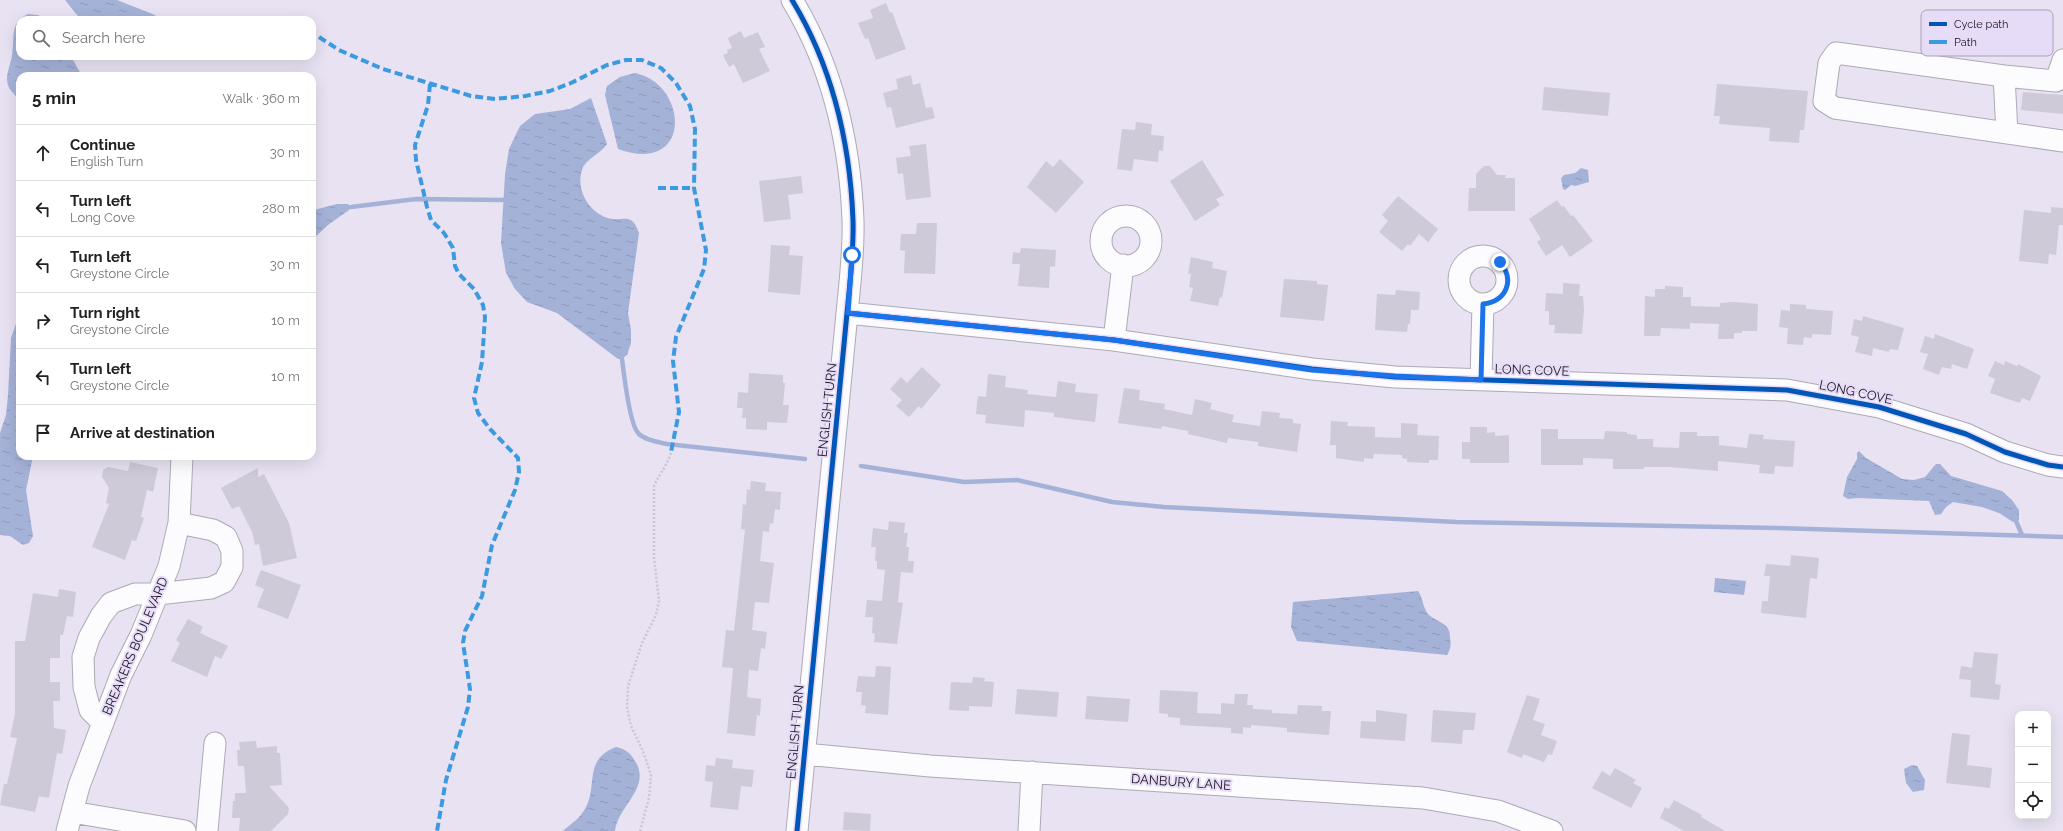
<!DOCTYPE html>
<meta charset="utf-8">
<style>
:root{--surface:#fff;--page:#f6f6f6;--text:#202124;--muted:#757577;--line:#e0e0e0}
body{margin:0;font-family:Raleway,sans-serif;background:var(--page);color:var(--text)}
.controls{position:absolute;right:12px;bottom:12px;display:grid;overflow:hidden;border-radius:8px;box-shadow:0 4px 16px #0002}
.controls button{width:36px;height:36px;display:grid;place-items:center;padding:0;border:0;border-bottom:1px solid var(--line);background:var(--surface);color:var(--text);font:20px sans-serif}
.stop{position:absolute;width:12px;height:12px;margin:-9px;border:3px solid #1a73e8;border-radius:50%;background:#fff}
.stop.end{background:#1a73e8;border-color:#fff;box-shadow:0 1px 4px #0008}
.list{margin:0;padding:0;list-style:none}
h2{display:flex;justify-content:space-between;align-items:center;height:52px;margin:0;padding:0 16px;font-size:17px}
h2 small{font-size:13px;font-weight:400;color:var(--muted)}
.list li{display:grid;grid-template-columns:26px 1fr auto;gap:12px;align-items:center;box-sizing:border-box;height:56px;padding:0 16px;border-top:1px solid var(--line)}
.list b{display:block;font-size:15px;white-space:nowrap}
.list p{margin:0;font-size:13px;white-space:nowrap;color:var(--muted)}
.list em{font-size:13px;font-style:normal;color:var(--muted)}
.icon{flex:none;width:22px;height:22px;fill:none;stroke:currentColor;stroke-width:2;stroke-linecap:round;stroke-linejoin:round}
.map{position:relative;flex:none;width:2063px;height:831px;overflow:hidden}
.search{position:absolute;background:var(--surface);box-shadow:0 4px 16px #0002;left:16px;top:16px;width:300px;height:44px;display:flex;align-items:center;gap:10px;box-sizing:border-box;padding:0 14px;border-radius:12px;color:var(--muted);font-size:15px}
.panel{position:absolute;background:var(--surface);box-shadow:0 4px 16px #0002;left:16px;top:72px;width:300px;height:388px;border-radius:12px}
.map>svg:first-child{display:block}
</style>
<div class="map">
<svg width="2063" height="831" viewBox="0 0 2063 831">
<defs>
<pattern id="water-ripples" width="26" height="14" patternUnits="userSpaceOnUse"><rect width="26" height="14" fill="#a5b2d8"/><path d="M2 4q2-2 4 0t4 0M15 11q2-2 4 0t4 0" fill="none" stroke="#8d98b9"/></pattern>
</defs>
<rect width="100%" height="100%" fill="#e8e2f2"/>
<path fill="url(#water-ripples)" d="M65 0H117L155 15 157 20H81Z
M28 14 38 15 48 20H20V56H71L82 76H20V100C14 94 7 89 7 79 7 71 11 63 12 55 15 37 9 23 28 14Z
M635 73C689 84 693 176 618 149L605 95 607 86 620 77Z
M591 98 607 144C601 154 586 158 582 170 575 191 591 216 613 219 619 220 625 217 631 220 636 224 637 228 639 233L628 313 631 330V343L627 355 622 359H618L557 313 527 302 515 289 506 273 501 243 505 174 509 149 520 126 535 114 570 109Z
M1581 168 1588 170 1589 182 1575 186 1571 185 1565 190 1563 189 1561 178 1564 175 1575 173Z
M337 204H348L351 207 349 210 328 225 312 240V208L314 210Z
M20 312V456H33L26 490 33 536 29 543 23 545 10 536 0 535V433L6 415 8 395 11 338Z
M1859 451 1866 458 1902 479 1914 480 1925 477 1936 464H1940L1951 476 2002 491 2012 500 2019 510V520L2013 522 1999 513 1982 507 1953 502 1946 507 1941 514 1935 515 1929 501 1858 498 1848 499 1843 496 1847 477 1857 459V453Z
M1715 578 1746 581 1744 595 1714 592Z
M1418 591C1423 598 1423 608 1428 614 1437 623 1450 622 1450 637 1451 645 1451 648 1447 655L1297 641 1291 627 1293 602Z
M616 747C625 749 630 752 635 761 652 787 618 806 615 831H563C569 825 578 820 583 812 600 789 581 760 616 747Z
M1912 765 1917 766 1925 780 1924 790 1913 792 1906 783 1904 769Z"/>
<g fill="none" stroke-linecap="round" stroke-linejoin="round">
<path stroke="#a5b2d8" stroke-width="4.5" d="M351 207 416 199 504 200
M622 359C624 374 629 423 638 433 644 440 658 442 667 444L805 459
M861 466 964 482 1017 480 1112 502 1164 507 1456 522 1777 528 2063 537
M2016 521 2022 535"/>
</g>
<path fill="#cecad7" d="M886 3 890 13 892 12 906 49 876 60 868 38 865 39 858 23 873 18 870 10Z
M741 31 744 38 758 32 765 47 759 49 770 71 743 83 734 64 729 67 723 55 728 53 727 50 732 48 728 38Z
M911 75 913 85 920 83 926 108 932 107 935 118 896 128 891 107 887 108 883 93 898 89 896 79Z
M1717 84 1808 91 1804 130H1800L1799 143 1769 141 1770 128 1719 124 1720 116H1714Z
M1544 87 1610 93 1608 116 1542 110Z
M2023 92 2063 95V114L2021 110Z
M1136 122 1152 124 1151 135 1164 136 1163 151 1159 150 1158 162 1134 159 1132 171 1117 169 1122 129 1135 130Z
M926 144 931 197 906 200 903 173 898 174 896 158 911 156 909 146Z
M1060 159 1084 182 1056 213 1027 187 1046 161 1053 167Z
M1202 160 1224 195 1216 199 1220 205 1195 221 1170 181Z
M1484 166H1490L1497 175H1506L1505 178H1515V211H1468L1469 188H1476V174Z
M801 176 803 193 788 195 791 219 764 222 759 181Z
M1398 196 1438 229 1428 242 1419 234 1410 246 1408 244 1402 251 1379 232 1388 221 1382 215Z
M1557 200 1562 207 1564 206 1571 216 1573 215 1593 241 1570 257 1562 245 1546 256 1537 242 1541 239 1529 219Z
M2051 207 2063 208V225H2059L2056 255 2049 254 2048 264 2019 261 2024 210 2051 213Z
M917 223H937L935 274 904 273 905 251 900 250 901 234H916Z
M771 245 790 246 789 255 803 256 800 295 768 292Z
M1021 248 1056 250 1055 267 1050 266 1049 288 1018 286 1020 264H1012L1013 252 1020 253Z
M1191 257 1213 262 1212 268 1227 271 1222 298 1220 297 1218 306 1190 301 1193 288 1189 287 1191 274H1188Z
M1284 279 1317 281V284L1328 285 1324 321 1280 317Z
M1563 283 1580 284 1579 296H1583L1584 310 1582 334 1554 333 1555 325H1549V311H1545L1546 293 1563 294Z
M1665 286 1683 287V297H1691V306L1720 307V303L1733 302 1758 304 1757 331H1742V333H1734V339H1718L1719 324 1690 323V329L1661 328 1660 336H1644L1645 296 1655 297V289H1665Z
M1396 290 1420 292 1419 310H1411L1410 324H1408L1407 332 1375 330 1377 294 1395 295Z
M1790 304 1806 305V309L1833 311 1831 335 1812 334V338L1804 337 1803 345 1787 344 1788 328 1779 327 1781 310 1790 311Z
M1863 316 1904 328 1898 350 1890 349 1889 352 1873 348 1872 356 1855 352 1859 337 1851 335 1854 319 1862 321Z
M1935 334 1974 349 1967 369 1952 364 1951 369 1942 367 1939 375 1923 369 1928 354 1920 352 1925 336 1934 339Z
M1995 361 2004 365 2005 361 2017 366 2018 364 2041 376 2030 401 2022 398 2020 403 1990 393 1995 379 1988 376Z
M922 367 941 385 921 409 919 406 909 417 896 406 902 400 890 389 901 377 907 383Z
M749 373 783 375V383H785L783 405H789L787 423 767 422V430L746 429V418H742L743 408H737L738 392 748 393Z
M988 374 1006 376 1005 387 1028 390 1027 394 1056 397 1058 381 1076 384 1075 392 1098 394 1095 422 1054 417V413L1025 410 1024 427 985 423 986 415 976 414 978 396 986 397Z
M1124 388 1140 390 1139 400 1165 404 1164 409 1192 415 1195 399 1212 403 1210 409 1234 415 1232 422 1260 426 1262 411 1280 413 1279 418 1293 419V423L1301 424 1297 452 1258 446V442L1228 438 1227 443 1188 434V431L1162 426 1161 429 1118 423Z
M1331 421 1348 422 1347 426 1375 427V437L1401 438V423L1418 424 1417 435 1439 436 1438 460H1429V463L1407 462V459L1402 458V455L1374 454 1373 459 1364 458V462L1336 458V445H1330Z
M1470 427H1487V433L1495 432V436L1509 435V463H1470V459H1462V442H1470Z
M1541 429H1558V439H1604L1605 431 1627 432V434L1637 435V439H1653V447L1679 448 1680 432H1697V436H1719V445L1747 448 1749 434 1764 435 1763 439 1795 441 1793 467 1775 466 1774 474 1759 473 1760 465 1718 461V471L1670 467H1644V469H1613V459L1583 458V465H1541Z
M130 462 158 468 153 492 147 490 141 517 144 518 136 541 132 540 125 560 92 547 109 504 106 503 109 488 102 477 103 470 108 467 128 471Z
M258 468V477L264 474 289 523 297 558 263 566 259 544 255 545 252 532 239 506 232 509 221 488Z
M751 481 766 483 765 491 781 492 780 510 775 509 773 524 770 523 769 532 763 531 760 561 774 563 769 603 755 602 752 630 767 632 765 649 761 648 758 671 749 670 747 697 761 699 760 716 757 715 755 736 727 733 733 668 722 667 726 630 734 631 745 530 741 529 743 504 746 505 747 489 750 490Z
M889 521 905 523 904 533H908L906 547H909L908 561H914L913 573 901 572 898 602 903 603 897 644 874 642 875 634 872 633 873 617H865L867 600 882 601 885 570 877 569V561H875L876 547H871L873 528 888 530Z
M1791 555 1819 558 1817 579 1810 578 1806 618 1761 613 1762 601H1768L1770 576H1764L1766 564 1790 566Z
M261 570 301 585 288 619 257 607 264 589 255 585Z
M59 589 76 592 73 617 67 616 63 635H60V658H50V682H60V701H53L54 728 66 730 65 738 62 754 57 753 49 798 39 796 35 812 0 805 4 784H7L17 738 10 737 15 714V641H25L33 593 58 597Z
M188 619 203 627 200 633 228 646 221 659 215 656 207 677 171 661 180 643 176 640Z
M1974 652 1998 654 1995 684 2001 685 1999 700 1970 697 1971 680 1959 679 1961 666 1972 668Z
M876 666 891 667 888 715 865 713 866 706 861 705 862 692H856L858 676 875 677Z
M973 677 985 678 984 681 994 682 992 707 969 706V711L949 710 951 682 972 683Z
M1017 689 1059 692 1057 717 1015 714Z
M1160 690 1198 692 1197 713 1221 714V703L1234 704 1235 694H1248L1247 705H1253V709L1272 710V713L1297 714 1298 705 1322 706V711H1331L1329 735 1287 732V728L1251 725V728L1243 727V734L1231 733V728L1180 725V718L1168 717V714L1159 713Z
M1527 695 1540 699 1533 720 1545 724 1541 735 1557 741 1552 755 1548 754 1544 762 1523 754 1522 758 1507 752Z
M1087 696 1130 699 1128 722 1085 719Z
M1376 710 1407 714 1405 741 1360 738 1361 721 1376 722Z
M1433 710 1476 713 1474 730H1463L1462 744 1431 742Z
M1952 733 1970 735 1967 765 1992 768 1990 788 1946 783Z
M256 741 257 748 277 746V753H280L282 785 269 786 289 808 288 814 271 831H239L240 818H232L233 801H235V793H246L244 766H238L237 750H240L239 742Z
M716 758 733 760 732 768 754 770 752 787 741 786 738 810 710 807 713 782 705 781 706 765 715 766Z
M1615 768 1636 780 1633 783 1642 788 1631 808 1592 788 1602 771 1610 776Z
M1674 800 1702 815 1701 817 1725 831H1684L1660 818 1665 807 1669 809Z
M844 812 871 814 870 831 843 830Z"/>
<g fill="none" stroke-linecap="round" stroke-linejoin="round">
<defs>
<path id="minor" d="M792 0C832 66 850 143 853 220 854 251 850 282 847 313L797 831
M2063 60 2056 81 2004 76 1836 53 1829 63 1824 101 1835 108 2063 141
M2004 76 2007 133
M1101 241a25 25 0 1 1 50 0a25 25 0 1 1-50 0Z
M1459 280a24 24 0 1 1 48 0a24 24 0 1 1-48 0Z
M847 313 1114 340 1312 369 1395 377 1787 390 1879 407 1966 434 2005 452 2048 465 2063 467
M1114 340 1123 265
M1481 379 1483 304
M103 723 90 710 84 687 83 657 89 638 101 616 111 603 135 594H158L211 588 224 582 232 567V551L226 537 213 530 179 523
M805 754 930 766 1423 798 1498 811 1552 831
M72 812 185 831
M67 831 79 786 121 675 141 635 169 566 179 523 182 456
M207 831 215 743
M1029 831 1032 772"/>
</defs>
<use href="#minor" stroke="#aea9b5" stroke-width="23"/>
<path stroke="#cac8cd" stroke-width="2.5" stroke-dasharray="2 2" stroke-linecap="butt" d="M640 831 649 798 651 775 643 751 631 726 627 707 628 686 642 643 656 615 659 601 654 557V486C659 474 668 465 671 452"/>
<use href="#minor" stroke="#fcfbfd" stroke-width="21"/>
<path stroke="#3b9ae0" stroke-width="4" stroke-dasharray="8 4" stroke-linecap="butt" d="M319 37 339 50 383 69 471 96 495 99 525 96 550 91 571 83 607 65 626 60H642L661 68 676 83 690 106 695 129 694 188 706 250 704 269 676 337 673 361 679 412 671 452
M430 84 428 105 415 145 416 160 427 207 431 220 444 233 453 248 455 266 459 274 474 289 483 305 485 317 482 362 474 398 478 413 490 429 518 458 519 472 515 490 492 545 482 596 465 631 463 643 470 689 468 707 446 780 437 831
M658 188H694"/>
<defs>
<path id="cycleway" d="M792 0C832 66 850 143 853 220 854 251 850 282 847 313L797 831
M847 313 1114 340 1312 369 1395 377 1787 390 1879 407 1966 434 2005 452 2048 465 2063 467"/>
</defs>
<use href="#cycleway" stroke="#e7dcf8" stroke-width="8"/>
<use href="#cycleway" stroke="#0057b8" stroke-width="5"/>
</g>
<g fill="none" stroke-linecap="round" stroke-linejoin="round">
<path stroke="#1a73e8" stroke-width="5" d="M852 255 848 313 1114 340 1312 370 1395 376 1481 380 1483 304C1507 301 1515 280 1500 262"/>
</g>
<g text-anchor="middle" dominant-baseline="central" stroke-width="4" stroke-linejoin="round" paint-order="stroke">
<g font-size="13" fill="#1b1620" stroke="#e7dcf8">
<text transform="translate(1532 370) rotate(2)">LONG COVE</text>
<text transform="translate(1856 392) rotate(12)">LONG COVE</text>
<text transform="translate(827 410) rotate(-84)">ENGLISH TURN</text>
<text transform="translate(135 646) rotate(-67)">BREAKERS BOULEVARD</text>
<text transform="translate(795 732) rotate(-85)">ENGLISH TURN</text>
<text transform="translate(1181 782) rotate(4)">DANBURY LANE</text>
</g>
</g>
<rect x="1921" y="10" width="132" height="46" rx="6" fill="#e7dcf8" stroke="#aaa1b7" stroke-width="1"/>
<rect x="1929" y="22" width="18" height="4" fill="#0057b8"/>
<rect x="1929" y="40" width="18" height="4" fill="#3b9ae0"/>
<g font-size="11" fill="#1b1620">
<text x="1954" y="28">Cycle path</text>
<text x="1954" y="46">Path</text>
</g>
</svg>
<div class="controls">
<button>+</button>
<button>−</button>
<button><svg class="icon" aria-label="locate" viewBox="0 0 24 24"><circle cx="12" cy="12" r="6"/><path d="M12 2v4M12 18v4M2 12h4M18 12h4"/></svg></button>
</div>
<div class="stop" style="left:852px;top:255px"></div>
<div class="stop end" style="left:1500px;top:262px"></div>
<div class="search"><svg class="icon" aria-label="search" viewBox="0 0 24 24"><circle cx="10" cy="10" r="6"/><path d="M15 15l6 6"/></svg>Search here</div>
<section class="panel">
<h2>5 min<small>Walk · 360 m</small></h2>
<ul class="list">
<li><svg class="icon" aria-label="ahead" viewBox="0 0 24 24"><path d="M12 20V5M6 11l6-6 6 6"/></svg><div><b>Continue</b><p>English Turn</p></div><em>30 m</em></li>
<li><svg class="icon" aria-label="left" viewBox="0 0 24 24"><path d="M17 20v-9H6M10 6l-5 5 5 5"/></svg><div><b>Turn left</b><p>Long Cove</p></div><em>280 m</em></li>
<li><svg class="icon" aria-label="left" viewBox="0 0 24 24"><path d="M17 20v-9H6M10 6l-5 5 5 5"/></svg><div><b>Turn left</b><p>Greystone Circle</p></div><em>30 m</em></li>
<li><svg class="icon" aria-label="right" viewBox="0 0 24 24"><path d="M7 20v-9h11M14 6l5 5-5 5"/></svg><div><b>Turn right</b><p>Greystone Circle</p></div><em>10 m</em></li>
<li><svg class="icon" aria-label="left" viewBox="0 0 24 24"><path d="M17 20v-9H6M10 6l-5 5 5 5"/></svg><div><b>Turn left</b><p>Greystone Circle</p></div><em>10 m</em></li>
<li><svg class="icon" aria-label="arrive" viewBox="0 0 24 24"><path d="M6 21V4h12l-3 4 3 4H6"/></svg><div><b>Arrive at destination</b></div></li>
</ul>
</section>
</div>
